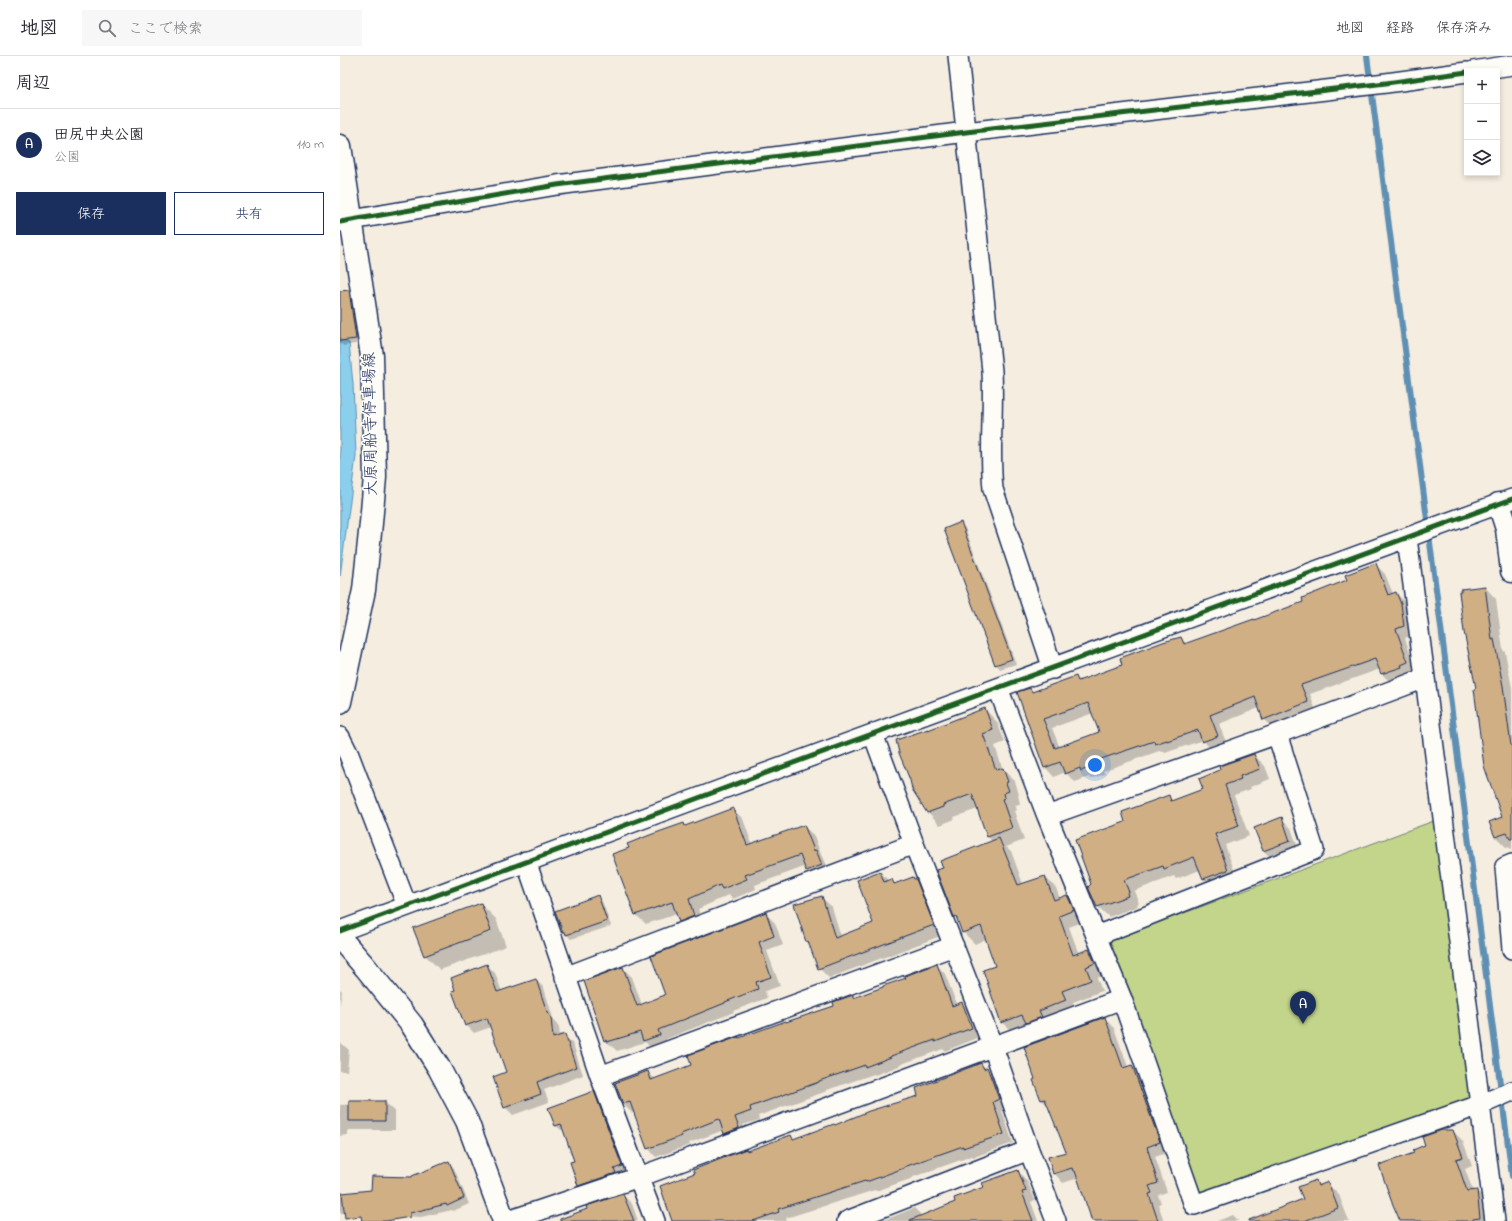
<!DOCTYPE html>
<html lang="ja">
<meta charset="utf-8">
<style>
:root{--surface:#fff;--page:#f7f7f7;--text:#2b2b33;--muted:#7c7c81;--line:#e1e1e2;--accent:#1b2f5e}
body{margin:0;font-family:"Indie Flower","Klee One",sans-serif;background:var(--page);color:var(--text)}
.controls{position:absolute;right:12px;top:12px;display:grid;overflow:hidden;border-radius:0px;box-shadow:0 2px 6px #0003}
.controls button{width:36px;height:36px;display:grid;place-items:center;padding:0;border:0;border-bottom:1px solid var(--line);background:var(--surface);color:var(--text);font:20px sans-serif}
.you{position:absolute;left:755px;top:709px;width:14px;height:14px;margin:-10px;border:3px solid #fff;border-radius:50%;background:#1a73e8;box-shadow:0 0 0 6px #1a73e833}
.badge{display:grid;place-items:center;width:26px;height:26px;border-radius:50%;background:var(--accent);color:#fff;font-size:13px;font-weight:700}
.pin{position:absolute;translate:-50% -33px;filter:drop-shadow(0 1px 2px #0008)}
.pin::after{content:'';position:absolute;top:21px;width:14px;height:12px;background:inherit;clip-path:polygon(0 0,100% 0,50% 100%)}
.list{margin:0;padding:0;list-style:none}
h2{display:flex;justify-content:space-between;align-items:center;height:52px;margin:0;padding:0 16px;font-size:17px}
h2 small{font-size:13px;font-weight:400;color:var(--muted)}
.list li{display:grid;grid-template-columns:26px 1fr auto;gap:12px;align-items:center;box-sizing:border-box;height:72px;padding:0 16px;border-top:1px solid var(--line)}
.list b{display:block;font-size:15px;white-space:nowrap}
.list p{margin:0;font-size:13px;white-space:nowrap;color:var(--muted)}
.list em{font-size:13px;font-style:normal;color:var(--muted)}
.actions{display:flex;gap:8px;padding:12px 16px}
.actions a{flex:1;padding:9px 0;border:1px solid var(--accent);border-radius:0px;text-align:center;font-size:14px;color:var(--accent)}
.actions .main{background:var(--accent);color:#fff}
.icon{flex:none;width:22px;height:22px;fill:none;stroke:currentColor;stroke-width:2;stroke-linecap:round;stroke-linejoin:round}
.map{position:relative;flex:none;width:1172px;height:1165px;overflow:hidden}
header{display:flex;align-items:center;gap:24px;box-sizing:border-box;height:56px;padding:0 20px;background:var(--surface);border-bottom:1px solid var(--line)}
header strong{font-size:19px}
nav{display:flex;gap:22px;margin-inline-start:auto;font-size:14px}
.search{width:280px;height:36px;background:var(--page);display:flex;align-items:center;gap:10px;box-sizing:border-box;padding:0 14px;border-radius:0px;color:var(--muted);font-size:15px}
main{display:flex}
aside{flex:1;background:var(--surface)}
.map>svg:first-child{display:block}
</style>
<header>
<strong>地図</strong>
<div class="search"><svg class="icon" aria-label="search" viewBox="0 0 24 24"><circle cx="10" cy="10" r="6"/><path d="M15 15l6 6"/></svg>ここで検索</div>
<nav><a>地図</a><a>経路</a><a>保存済み</a></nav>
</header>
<main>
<aside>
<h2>周辺<small></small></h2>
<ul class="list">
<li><span class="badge">A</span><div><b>田尻中央公園</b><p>公園</p></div><em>110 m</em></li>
</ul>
<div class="actions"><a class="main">保存</a><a>共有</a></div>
</aside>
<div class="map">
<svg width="1172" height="1165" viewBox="0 0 1172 1165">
<rect width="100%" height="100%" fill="#f4ede0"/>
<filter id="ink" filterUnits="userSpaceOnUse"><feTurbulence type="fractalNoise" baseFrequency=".025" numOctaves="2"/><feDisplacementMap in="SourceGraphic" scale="8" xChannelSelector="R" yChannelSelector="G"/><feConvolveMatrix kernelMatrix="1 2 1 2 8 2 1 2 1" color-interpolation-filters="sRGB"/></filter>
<g filter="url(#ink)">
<path fill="#c3d58a" stroke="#6f8274" d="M1099 763 1138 1041 861 1139 768 885Z"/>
<path fill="#8bcfec" stroke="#5e8fb3" d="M0 265 2 283 9 287 13 328 16 400 0 520Z"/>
<path fill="#0003" fill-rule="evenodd" d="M13 259 17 263 21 287 3 290 0 286V261Z
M620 467 625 472 676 608 660 613 656 608Z
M1036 509 1045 518 1053 538 1056 537 1065 546 1069 558 1073 579 1065 582 1076 616 1051 627 1042 618 1040 613 970 638 976 655 933 672 924 663 919 652 879 668 887 689 872 695 863 684 825 697 822 694 763 715 765 718 751 723 749 721 735 726 725 716 714 721 705 711 690 633 694 637 736 621 740 626 784 610 841 582 847 588 914 565 964 547 1008 525ZM753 657 760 676 720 692 712 672Z
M1145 531 1156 543 1163 594 1165 596 1172 632V794L1169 791 1167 792 1156 781 1163 762 1137 633Z
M645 653 657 666 665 686 655 690 663 714 675 725 679 739H678L680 748 675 749 677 754 674 755 684 784 666 791 671 795 683 828 705 821 716 832 720 843 727 840 738 851 744 865 729 871 739 898 748 894 760 905 765 919 757 922 762 935 733 946 737 956 674 978 662 966 656 910 646 883 635 888 623 876 618 864 615 860 653 786 648 781 638 753 614 761 615 763 600 769 588 756 589 675Z
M914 699 925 710 930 723 910 731 911 733 894 739 909 780 885 789 898 825 874 834 864 823 860 814 836 823 834 820 794 835 799 847 797 848 798 850 769 861 758 851 749 831 786 766 828 740 833 745 864 734Z
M393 753 403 763 412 788 464 770 474 780 482 801 485 805 491 819 476 824 464 811 415 829 416 833 393 843 389 839 358 853 364 870 349 875 340 865 337 858 306 868 296 859 290 792 344 768 346 770Z
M941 762 951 772 959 795 934 805 924 795 915 772Z
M540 816 549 825H551L556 829 575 824 585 834 603 879 489 922 479 912 470 888 467 885 481 841 492 851 501 881 534 868Z
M257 840 262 845 271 870 231 883 224 876Z
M141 848 156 863 166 890 100 914 85 899Z
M425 857 435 867 443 889 427 895 440 930 425 935 427 942 393 955 394 956 326 983 328 988 313 994 305 986 277 995 265 984 283 912 292 921 302 949 327 940Z
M147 909 155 917 162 936 196 924 204 932 213 962 219 971 220 981 225 980 233 988 243 1019 204 1034 209 1046 173 1059 165 1051 167 1017 151 971 134 977 126 969Z
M597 909 605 918 617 949 622 947 631 956 640 981 605 995 603 993 559 1009V1010L535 1019 534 1018 487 1034V1035L418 1060 419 1064 403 1069 407 1081 394 1086 385 1077 384 1074 349 1087 350 1089 316 1101 308 1092 295 1056 292 1057 283 1048 308 1016 315 1023 353 1010 399 983 495 950 512 940 514 942 567 922Z
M0 933 2 935 0 949Z
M764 962 774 972 788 1011 792 1010 801 1019 829 1096 815 1101 827 1136 818 1139 821 1147 818 1148 824 1165H751L749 1160 751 1159 738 1122 723 1127 714 1117 727 1096 708 1050 702 1044 695 1024Z
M0 986 9 994 7 1015H0Z
M641 1008 656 1022 668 1053 662 1055 673 1087 634 1101 632 1100 573 1121V1122L536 1135 535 1134 446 1162 447 1165H333L356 1118 407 1096 451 1081 454 1083 580 1040Z
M254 1036 258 1041 286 1115 278 1118 280 1122 244 1134 239 1129 235 1105 224 1073 221 1074 216 1070Z
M45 1046 55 1056V1074H8V1079L0 1080V1049Z
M1113 1075 1123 1085 1132 1110 1125 1113 1133 1135H1137L1146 1144 1149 1165H1061L1075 1097Z
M109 1106 114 1112 129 1148 113 1155 112 1154 81 1161 0 1157V1138L32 1135 74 1122Z
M678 1115 687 1125 695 1144 691 1146 698 1165H542L574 1152 582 1160 616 1147Z
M975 1125 981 1130 988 1128 999 1139 1009 1165H908L964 1144Z
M283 1139 292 1148 298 1165H250Z
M893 1159 899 1165H877Z"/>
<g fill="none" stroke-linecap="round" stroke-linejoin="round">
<path stroke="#5e8fb3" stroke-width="6" d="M1027 0 1172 1120"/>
</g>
<path fill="#d1af84" stroke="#1b2f5e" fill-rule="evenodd" d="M9 234 16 283 0 285V235Z
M621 466 672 603 655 609 604 473Z
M1036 507 1048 539 1056 536 1061 548 1064 570 1056 573 1068 606 1061 609 1062 611 1041 618 1035 603 961 629 968 646 923 664 915 641 870 659 878 680 862 686 858 674 827 685V684L815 688 814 685 755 705 756 709 741 715 740 712 725 718 720 706 704 712 677 636 690 632 692 636 736 620 738 625 782 609 780 602 823 586 841 581 844 588 914 563V564L963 546 962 542 1007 524 1005 519ZM748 647 759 676 715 692 703 663Z
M1145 530 1152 584 1154 583 1163 630 1171 690 1172 689V783H1170L1167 777 1155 781 1149 766 1162 761 1144 710 1134 633 1136 632 1124 576 1119 536H1121V533Z
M645 652 653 674 643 678 656 714 663 712 668 726 666 727 669 735 664 737 665 742 662 743 672 772 647 781 632 738 603 749V751L587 757 572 733 570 724 559 697 556 684 588 673V674Z
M914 698 920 713 900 720 901 723 885 729 899 770 875 778 888 814 863 823 854 801 824 813 823 810 784 824 789 836 787 837 788 840 757 851 748 831 751 828 735 784 785 766 782 756 829 739 831 745 863 733 859 723 880 714 879 710Z
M393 752 407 789 464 769 474 794 473 795 476 794 482 809 466 815 460 799 405 819 407 823 382 833 380 829 349 843 354 860 339 866 332 846 295 859 272 798 289 792 287 788 310 779 344 767 345 770Z
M942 761 950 785 923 795 914 772Z
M659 782 678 829 705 820 714 844 727 839 734 854 719 860 733 899 749 893 755 907 746 911 751 924 722 935 726 944 699 955 702 961 686 967 682 959 661 967 643 914 655 910 641 870 622 877 616 860 614 861 596 814 603 812 600 805Z
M540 815 544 826 552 823 554 828 573 821 574 823H576L594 869 478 913 468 885 466 886 454 848 482 840 495 882 533 867 517 824Z
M258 839 267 865 226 879 225 876H223L215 855Z
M141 847 151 875 84 900 73 872Z
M426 856 434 880 419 886 431 921 416 926 418 933 385 946V947L318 974 320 979 303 985 300 976 267 986 266 984 264 985 244 925 283 911 297 950 325 939 311 900Z
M147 908 157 936 196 923 206 953 211 962 213 982 225 978 236 1011 197 1026 201 1038 164 1052 153 1021 166 1016 147 962 125 970 112 935 115 934 111 922Z
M597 908 612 950 622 946 632 972 595 986V984L551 1000V1001L525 1011V1009L479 1025V1026L410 1051 411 1055 395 1061 399 1072 384 1078 379 1063 341 1078 342 1080 307 1093 290 1046 283 1048 275 1027 308 1015 311 1024 351 1009 348 999 398 981 399 982 446 965V966L494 950 493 946 513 939V942L543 931V930L566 922 565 920Z
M765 961 783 1012 792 1009 820 1086 807 1091 818 1127 809 1130 812 1137 809 1138 818 1165H752L735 1115H733L732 1112 713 1118 708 1101 726 1096 705 1043 701 1044 693 1024 695 1023 684 991Z
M641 1007 644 1013 647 1011 659 1043 653 1046 664 1078 623 1092V1090L564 1111V1112L526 1126 525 1125 438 1153 439 1156 413 1165H332L320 1130 355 1117 353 1114 406 1093 407 1095 451 1079 453 1083 494 1068 495 1069 529 1055 578 1040 576 1032Z
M254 1035 282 1110 274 1113 276 1117 238 1130 230 1106 234 1105 221 1068 215 1070 208 1052Z
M9 1045H45V1065H9Z
M1102 1074H1113L1123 1101 1116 1103 1127 1135 1137 1134 1140 1162 1133 1163V1165H1060L1051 1144 1039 1109 1074 1097 1073 1094 1085 1089 1082 1081Z
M109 1105 124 1142 107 1150 106 1148 70 1157V1161L46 1165H22L21 1160 5 1162 2 1137 31 1134 32 1120 72 1121V1120Z
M678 1114 686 1135 682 1136 693 1165H570V1164L615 1146 614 1142 644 1131 642 1127Z
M976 1124 978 1130 988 1126 998 1152 964 1165H909V1164L963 1143 958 1131Z
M283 1138 294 1165H220V1163L247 1153 246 1150Z"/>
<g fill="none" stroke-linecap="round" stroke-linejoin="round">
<defs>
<path id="street" d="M618 0 652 315C654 354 649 393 653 433L713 613
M1133 15 1172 9
M0 166 217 129 626 76 1046 27 1127 16
M1067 482 1155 1165
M658 632 707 760 782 943 854 1149 1140 1049 1172 1035
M533 678 574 788 653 991 689 1094 716 1165
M0 681 9 699 67 850
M707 760 937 678 1085 622
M186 805 260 1020 315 1165
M1172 808 1165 811 1172 893
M0 875 388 731 1172 443
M756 880 974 794 937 678
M225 921 574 788
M260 1020 614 890
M168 1165 299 1121 782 943
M507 1165 689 1094"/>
<path id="secondary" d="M0 90 32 300 35 421 31 467 24 534 0 646
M1159 448 1167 473 1172 515
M0 882 26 912 72 969 99 1012 127 1065 164 1165"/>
</defs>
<use href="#street" stroke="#1b2f5e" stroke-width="22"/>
<use href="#secondary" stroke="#1b2f5e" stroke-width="25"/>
<use href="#street" stroke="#fdfcf7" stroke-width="19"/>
<use href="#secondary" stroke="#fdfcf7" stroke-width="22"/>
<defs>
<path id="cycleway" d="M0 166 217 129 626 76 1046 27 1127 16
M0 875 388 731 1172 443"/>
</defs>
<use href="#cycleway" stroke="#fdfcf7" stroke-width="8"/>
<use href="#cycleway" stroke="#1b5e20" stroke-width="5"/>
</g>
</g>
<g text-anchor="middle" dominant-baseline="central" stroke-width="3.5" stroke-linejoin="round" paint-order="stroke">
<g font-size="16" fill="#1b2f5e" stroke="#fdfcf7">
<text transform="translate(31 368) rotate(-91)">大原周船寺停車場線</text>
</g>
</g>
</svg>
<div class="controls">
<button>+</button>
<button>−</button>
<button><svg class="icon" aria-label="layers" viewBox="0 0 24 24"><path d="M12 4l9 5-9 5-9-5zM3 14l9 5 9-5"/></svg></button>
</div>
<div class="you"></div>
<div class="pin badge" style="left:963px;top:968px">A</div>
</div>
</main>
